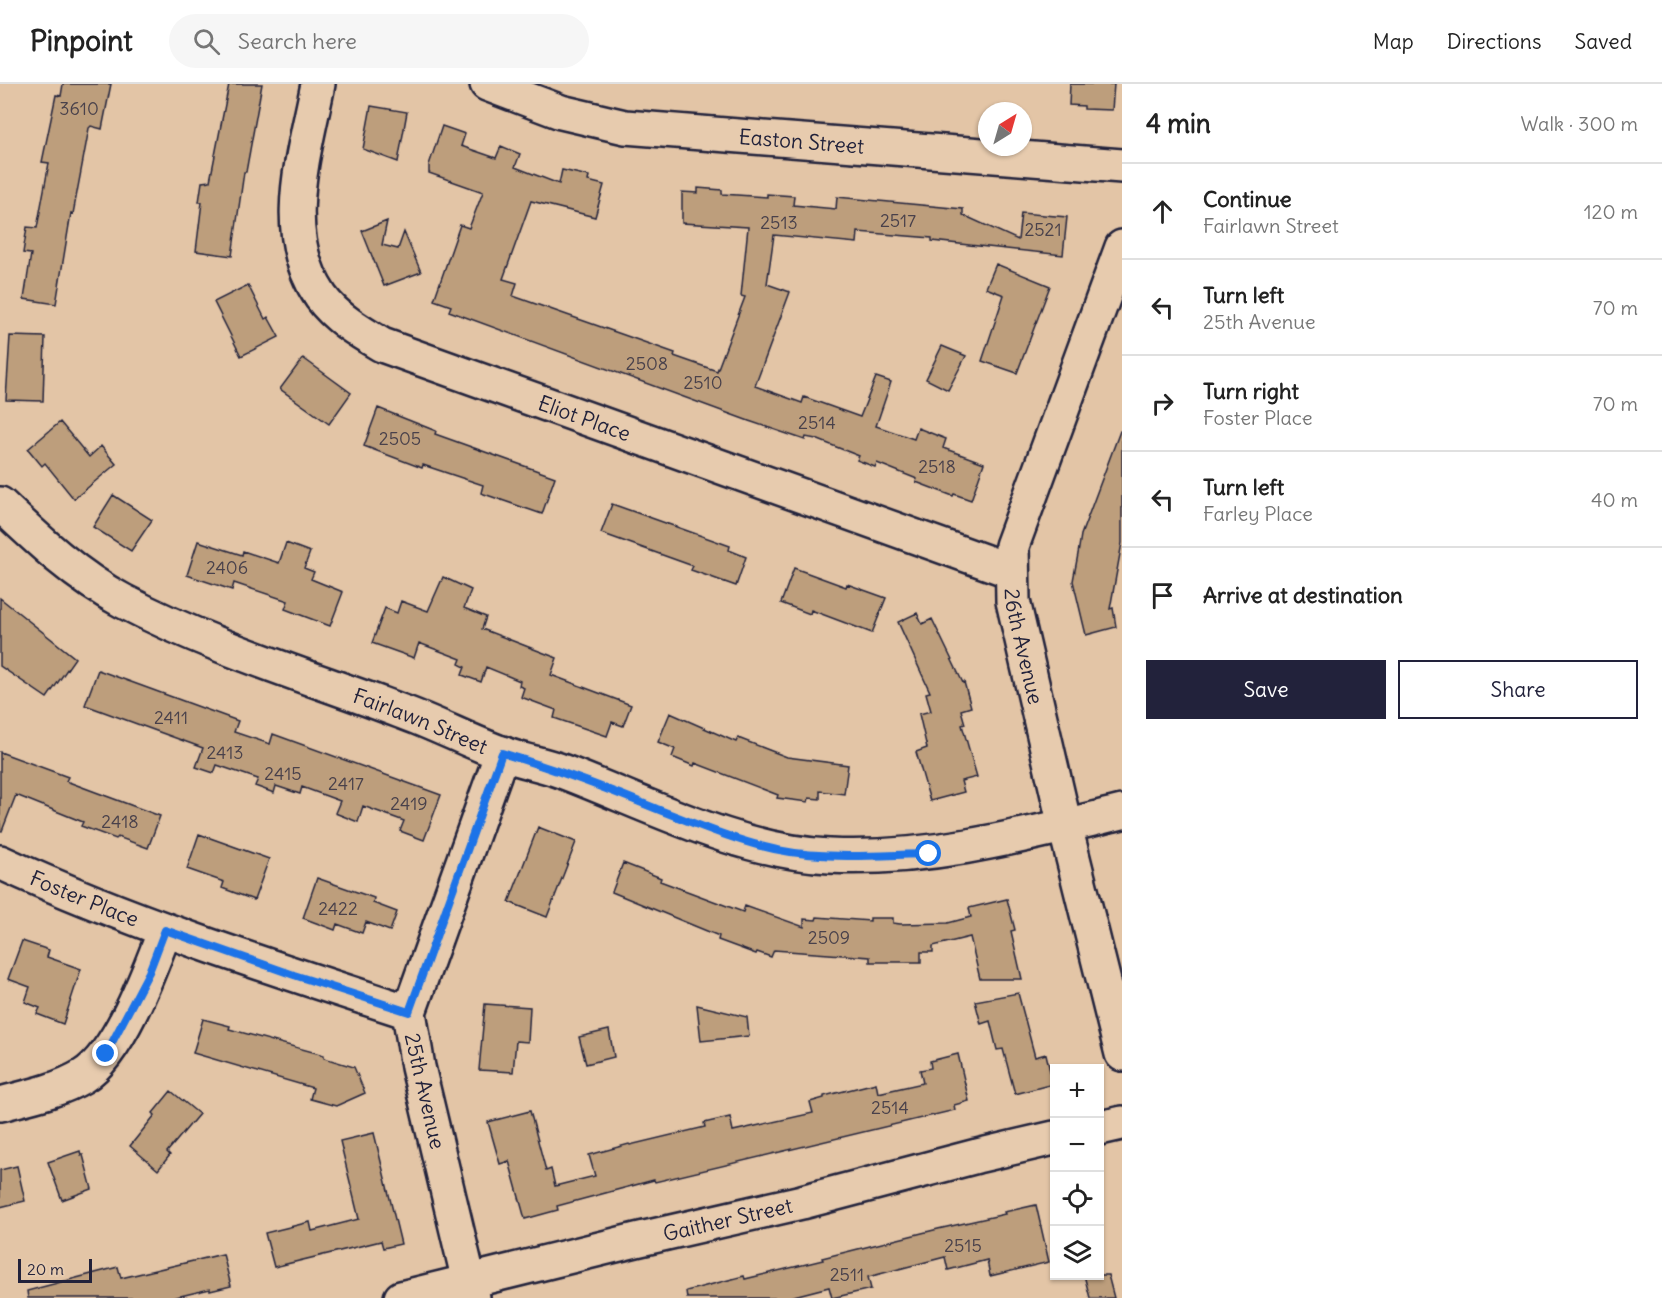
<!DOCTYPE html>
<meta charset="utf-8">
<style>
:root{--surface:#fff;--page:#f6f6f6;--text:#222;--muted:#767676;--line:#e0e0e0;--accent:#22223b}
body{margin:0;font-family:Delius,sans-serif;background:var(--page);color:var(--text)}
.controls{position:absolute;right:18px;bottom:18px;display:grid;overflow:hidden;border-radius:0px;box-shadow:0 2px 4px #0004}
.controls button{width:54px;height:54px;display:grid;place-items:center;padding:0;border:0;border-bottom:2px solid var(--line);background:var(--surface);color:var(--text);font:30px sans-serif}
.compass{position:absolute;left:978px;top:18px;width:54px;height:54px;border-radius:50%;background:var(--surface);box-shadow:0 2px 4px #0004;rotate:37deg}
.scale{position:absolute;left:18px;bottom:15px;width:74px;box-sizing:border-box;padding-left:6px;border:3px solid #22223b;border-top:0;font-size:16px;line-height:21px;white-space:nowrap;color:#22223b;-webkit-text-stroke:4px #e7cbae;paint-order:stroke}
.stop{position:absolute;width:18px;height:18px;margin:-14px;border:4px solid #1a73e8;border-radius:50%;background:#fff}
.stop.end{background:#1a73e8;border-color:#fff;box-shadow:0 2px 6px #0008}
.list{margin:0;padding:0;list-style:none}
h2{display:flex;justify-content:space-between;align-items:center;height:78px;margin:0;padding:0 24px;font-size:26px}
h2 small{font-size:20px;font-weight:400;color:var(--muted)}
.list li{display:grid;grid-template-columns:39px 1fr auto;gap:18px;align-items:center;box-sizing:border-box;height:96px;padding:0 24px;border-top:2px solid var(--line)}
.list b{display:block;font-size:22px;white-space:nowrap}
.list p{margin:0;font-size:20px;white-space:nowrap;color:var(--muted)}
.list em{font-size:20px;font-style:normal;color:var(--muted)}
.actions{display:flex;gap:12px;padding:18px 24px}
.actions a{flex:1;padding:14px 0;border:2px solid var(--accent);border-radius:0px;text-align:center;font-size:21px;color:var(--accent)}
.actions .main{background:var(--accent);color:#fff}
.icon{flex:none;width:33px;height:33px;fill:none;stroke:currentColor;stroke-width:2;stroke-linecap:round;stroke-linejoin:round}
.map{position:relative;flex:none;width:1122px;height:1214px;overflow:hidden}
header{display:flex;align-items:center;gap:36px;box-sizing:border-box;height:84px;padding:0 30px;background:var(--surface);border-bottom:2px solid var(--line)}
header strong{font-size:28px}
nav{display:flex;gap:33px;margin-inline-start:auto;font-size:21px}
.search{width:420px;height:54px;background:var(--page);display:flex;align-items:center;gap:15px;box-sizing:border-box;padding:0 21px;border-radius:33px;color:var(--muted);font-size:22px}
main{display:flex}
aside{flex:1;background:var(--surface)}
.map>svg:first-child{display:block}
</style>
<header>
<strong>Pinpoint</strong>
<div class="search"><svg class="icon" aria-label="search" viewBox="0 0 24 24"><circle cx="10" cy="10" r="6"/><path d="M15 15l6 6"/></svg>Search here</div>
<nav><a>Map</a><a>Directions</a><a>Saved</a></nav>
</header>
<main>
<div class="map">
<svg width="1122" height="1214" viewBox="0 0 1122 1214">
<rect width="100%" height="100%" fill="#e3c5a6"/>
<filter id="ink" filterUnits="userSpaceOnUse"><feTurbulence type="fractalNoise" baseFrequency=".0167" numOctaves="2"/><feDisplacementMap in="SourceGraphic" scale="12" xChannelSelector="R" yChannelSelector="G"/><feConvolveMatrix kernelMatrix="1 2 1 2 8 2 1 2 1" color-interpolation-filters="sRGB"/></filter>
<g filter="url(#ink)">
<path fill="#bd9e7b" stroke="#22223b" stroke-width="1.5" d="M63 0H111L102 45 91 42 89 44 73 130 71 129 56 220 24 215 31 170 23 169 27 143 37 144 49 79 42 78 56 11 61 12Z
M229 0H262L246 88H244L232 172 196 167 202 118H199L202 98 210 97Z
M1070 0H1114L1112 26 1084 25V22L1069 21Z
M371 22 407 28 398 78 363 65Z
M442 42 465 50 461 62 496 74 501 62 520 70 515 83 559 100 562 86 589 92 588 97 604 101 595 133 531 117 503 195 517 199 513 212 675 269 674 272 717 287 745 213 741 212 748 143 682 139V108L698 109V104L722 106V110L767 113V110L794 112 793 121 836 125 837 113 963 125V131L1018 156 1021 129 1067 133 1063 171 932 157V154L858 148 857 159 774 151 767 200 790 208 755 302 802 319 804 313 860 333 876 293 891 298 876 342 914 355 918 344 946 355 943 364 984 379 971 416 954 410 953 412 916 398 917 395 877 379 875 383 857 376 859 372 816 355 806 353 805 356 749 337 449 227 451 222 434 216 460 141 469 144 483 108 429 89V81Z
M387 137 382 161 398 165 404 148 421 188 384 202 362 147Z
M996 180 1050 202 1017 289 982 277 1004 211 986 204Z
M248 201 265 235 268 233 279 253 241 272 214 218Z
M10 252 45 253 43 317 6 316Z
M942 262 966 272 948 306 926 295Z
M303 274 351 309 329 340 280 305Z
M378 324 436 347 435 350 555 393 542 430 481 409 483 401 423 381 422 384 364 362Z
M60 338 89 373 101 362 116 380 74 415 45 379 42 382 28 365Z
M1120 347H1122V459L1110 525 1113 524 1116 543 1086 551 1073 497 1078 470 1081 451Z
M113 411 152 436 131 467 93 443Z
M612 420 730 462 729 466 746 473 736 502 691 486 693 482 601 449Z
M198 457 242 471 243 467 279 479 286 459 310 468 304 484 314 488 311 495 343 508 330 542 285 525 288 517 234 499 232 506 187 491Z
M794 484 846 503 847 500 886 514 872 549 811 526 810 530 781 519Z
M443 493 471 506 464 524 486 533 482 545 557 574 551 591 631 621 623 642 612 638 607 652 554 634 556 626 521 613 524 604 519 602 520 597 486 583 481 598 462 591 465 583 459 580 461 575 419 559 414 574 372 559 385 524 397 529 401 517 428 527Z
M0 514 75 574 47 614 0 582Z
M917 529 922 540 932 535 963 599 964 598 971 623 961 626 965 640 962 641 977 693 961 697 964 708 930 717 916 668 927 664 919 630 931 627 926 609 930 608 898 538Z
M98 586 238 637 234 648 270 660 273 650 441 711 424 756 400 747 404 737 363 722 358 738 335 729 340 717 302 703 300 710 276 702 274 709 255 702 258 695 217 681 214 689 196 683 203 664 85 621Z
M670 629 736 658 738 654 787 673 848 681 844 710 820 707V715L809 714 808 718 777 714 778 711 695 679 694 682 672 673 675 665 658 658Z
M0 668 68 693 66 697 160 732 148 764 118 753 116 755 81 742 83 738 16 711 2 747H0Z
M538 743 576 758 547 833 509 818Z
M199 750 269 775 254 816 222 804 224 798 187 785Z
M623 779 661 794 660 797 743 828 745 822 804 843V835L816 836 817 833 870 837V834H893V839L900 840 948 839 971 833 969 824 1007 815 1015 846 1011 847 1022 895H980L970 853 933 862V868H921V878H870V873L774 866 771 873 757 868 756 870 718 856 719 852 612 808Z
M317 794 374 814 373 819 397 828 390 847 366 838 362 849 337 840 335 846 303 834Z
M22 857 49 866 47 873 81 885 63 940 37 930 40 924 25 918 30 903 8 895Z
M1018 909 1035 973 1046 970 1053 1000 1015 1010 1003 965 997 966 990 937 981 940 975 917Z
M485 920 530 923 528 958 516 957 513 988 479 986Z
M697 921 747 933 749 952 701 957Z
M203 935 230 942 229 945 324 971V974L354 983 365 1009 336 1022 310 1015 313 1004 193 969Z
M609 946 614 973 586 980 579 953Z
M958 970 969 1017 954 1021 955 1026 655 1098 654 1096 557 1122 558 1126 525 1135 509 1077 500 1080 488 1038 530 1027 546 1087 551 1085 555 1102 595 1092 589 1071 629 1060 630 1061 705 1043 704 1039 730 1033 733 1047 813 1029 810 1018 824 1014V1012L876 999 878 1009 923 999 920 986 931 984 930 977Z
M171 1007 199 1030 167 1068 170 1071 158 1086 130 1062 155 1031 153 1029Z
M374 1049 401 1160 383 1164 381 1157 274 1183 265 1149 310 1138 312 1147 359 1135 340 1057Z
M80 1067 81 1071H83L92 1105 62 1116 48 1078Z
M17 1082 25 1117 0 1123V1086Z
M1036 1121 1049 1178 990 1192 987 1176 948 1186 945 1173 868 1193 871 1205 832 1214 829 1203 786 1214H687L686 1207 744 1192 745 1195 823 1176 822 1174 938 1145 1005 1130 1004 1128Z
M223 1170 231 1202 210 1207V1205L172 1214H28L27 1207 118 1183 121 1194Z
M1084 1191H1108L1114 1214H1090Z"/>
<g fill="none" stroke-linecap="round" stroke-linejoin="round">
<defs>
<g id="minor">
<path id="s1" d="M318 0C305 69 277 149 321 213 336 234 360 248 382 261L1011 487"/>
<path id="s2" d="M487 0 561 28 625 43 1122 82"/>
<path id="s3" d="M1122 163 1012 462 1013 517 1065 742 1122 970"/>
<path id="s4" d="M0 420C38 456 77 493 123 517 211 563 307 592 400 627 434 639 466 656 501 669 521 677 544 680 564 688 648 720 739 768 829 772 928 777 1026 751 1122 728"/>
<path id="s5" d="M0 778C132 839 270 883 409 928"/>
<path d="M0 1020C27 1013 58 1007 83 992 119 970 150 886 165 846"/>
<path d="M1100 1044 1122 1039"/>
<path id="s6" d="M401 1214 636 1156 802 1118 977 1072 1054 1054"/>
<path d="M473 1214 418 983 409 928 502 669"/>
</g>
</defs>
<use href="#minor" stroke="#22223b" stroke-width="38"/>
<use href="#minor" stroke="#e7cbae" stroke-width="33"/>
</g>
</g>
<g fill="none" stroke-linecap="round" stroke-linejoin="round" filter="url(#ink)">
<path stroke="#1a73e8" stroke-width="8" d="M106 970 149 888 165 846 294 891 409 928 502 669C555 685 606 704 657 725 691 738 725 753 761 762 815 777 873 771 929 770"/>
</g>
<g text-anchor="middle" dominant-baseline="central" stroke-width="5" stroke-linejoin="round" paint-order="stroke">
<g font-size="18" fill="#49414b">
<text x="79" y="24">3610</text>
<text x="898" y="136">2517</text>
<text x="779" y="138">2513</text>
<text x="1043" y="145">2521</text>
<text x="647" y="279">2508</text>
<text x="703" y="298">2510</text>
<text x="817" y="338">2514</text>
<text x="400" y="354">2505</text>
<text x="937" y="382">2518</text>
<text x="227" y="483">2406</text>
<text x="171" y="633">2411</text>
<text x="225" y="668">2413</text>
<text x="283" y="689">2415</text>
<text x="346" y="699">2417</text>
<text x="409" y="719">2419</text>
<text x="120" y="737">2418</text>
<text x="338" y="824">2422</text>
<text x="829" y="853">2509</text>
<text x="890" y="1023">2514</text>
<text x="963" y="1161">2515</text>
<text x="847" y="1190">2511</text>
</g>
<g font-size="21" fill="#22223b" stroke="#e7cbae">
<text stroke="none"><textPath href="#s2" startOffset="322">Easton Street</textPath></text>
<text stroke="none"><textPath href="#s1" startOffset="513">Eliot Place</textPath></text>
<text stroke="none"><textPath href="#s3" startOffset="420">26th Avenue</textPath></text>
<text stroke="none"><textPath href="#s4" startOffset="478">Fairlawn Street</textPath></text>
<text stroke="none"><textPath href="#s5" startOffset="92">Foster Place</textPath></text>
<text transform="translate(425 1007) rotate(77)">25th Avenue</text>
<text stroke="none"><textPath href="#s6" startOffset="336">Gaither Street</textPath></text>
</g>
</g>
</svg>
<div class="controls">
<button>+</button>
<button>−</button>
<button><svg class="icon" aria-label="locate" viewBox="0 0 24 24"><circle cx="12" cy="12" r="6"/><path d="M12 2v4M12 18v4M2 12h4M18 12h4"/></svg></button>
<button><svg class="icon" aria-label="layers" viewBox="0 0 24 24"><path d="M12 4l9 5-9 5-9-5zM3 14l9 5 9-5"/></svg></button>
</div>
<svg class="compass" viewBox="-18 -18 36 36"><path d="M0-13l5 13h-10z" fill="#e53935"/><path d="M0 13l5-13h-10z" fill="#767676"/></svg>
<div class="scale">20 m</div>
<div class="stop" style="left:929px;top:770px"></div>
<div class="stop end" style="left:106px;top:970px"></div>
</div>
<aside>
<h2>4 min<small>Walk · 300 m</small></h2>
<ul class="list">
<li><svg class="icon" aria-label="ahead" viewBox="0 0 24 24"><path d="M12 20V5M6 11l6-6 6 6"/></svg><div><b>Continue</b><p>Fairlawn Street</p></div><em>120 m</em></li>
<li><svg class="icon" aria-label="left" viewBox="0 0 24 24"><path d="M17 20v-9H6M10 6l-5 5 5 5"/></svg><div><b>Turn left</b><p>25th Avenue</p></div><em>70 m</em></li>
<li><svg class="icon" aria-label="right" viewBox="0 0 24 24"><path d="M7 20v-9h11M14 6l5 5-5 5"/></svg><div><b>Turn right</b><p>Foster Place</p></div><em>70 m</em></li>
<li><svg class="icon" aria-label="left" viewBox="0 0 24 24"><path d="M17 20v-9H6M10 6l-5 5 5 5"/></svg><div><b>Turn left</b><p>Farley Place</p></div><em>40 m</em></li>
<li><svg class="icon" aria-label="arrive" viewBox="0 0 24 24"><path d="M6 21V4h12l-3 4 3 4H6"/></svg><div><b>Arrive at destination</b></div></li>
</ul>
<div class="actions"><a class="main">Save</a><a>Share</a></div>
</aside>
</main>
